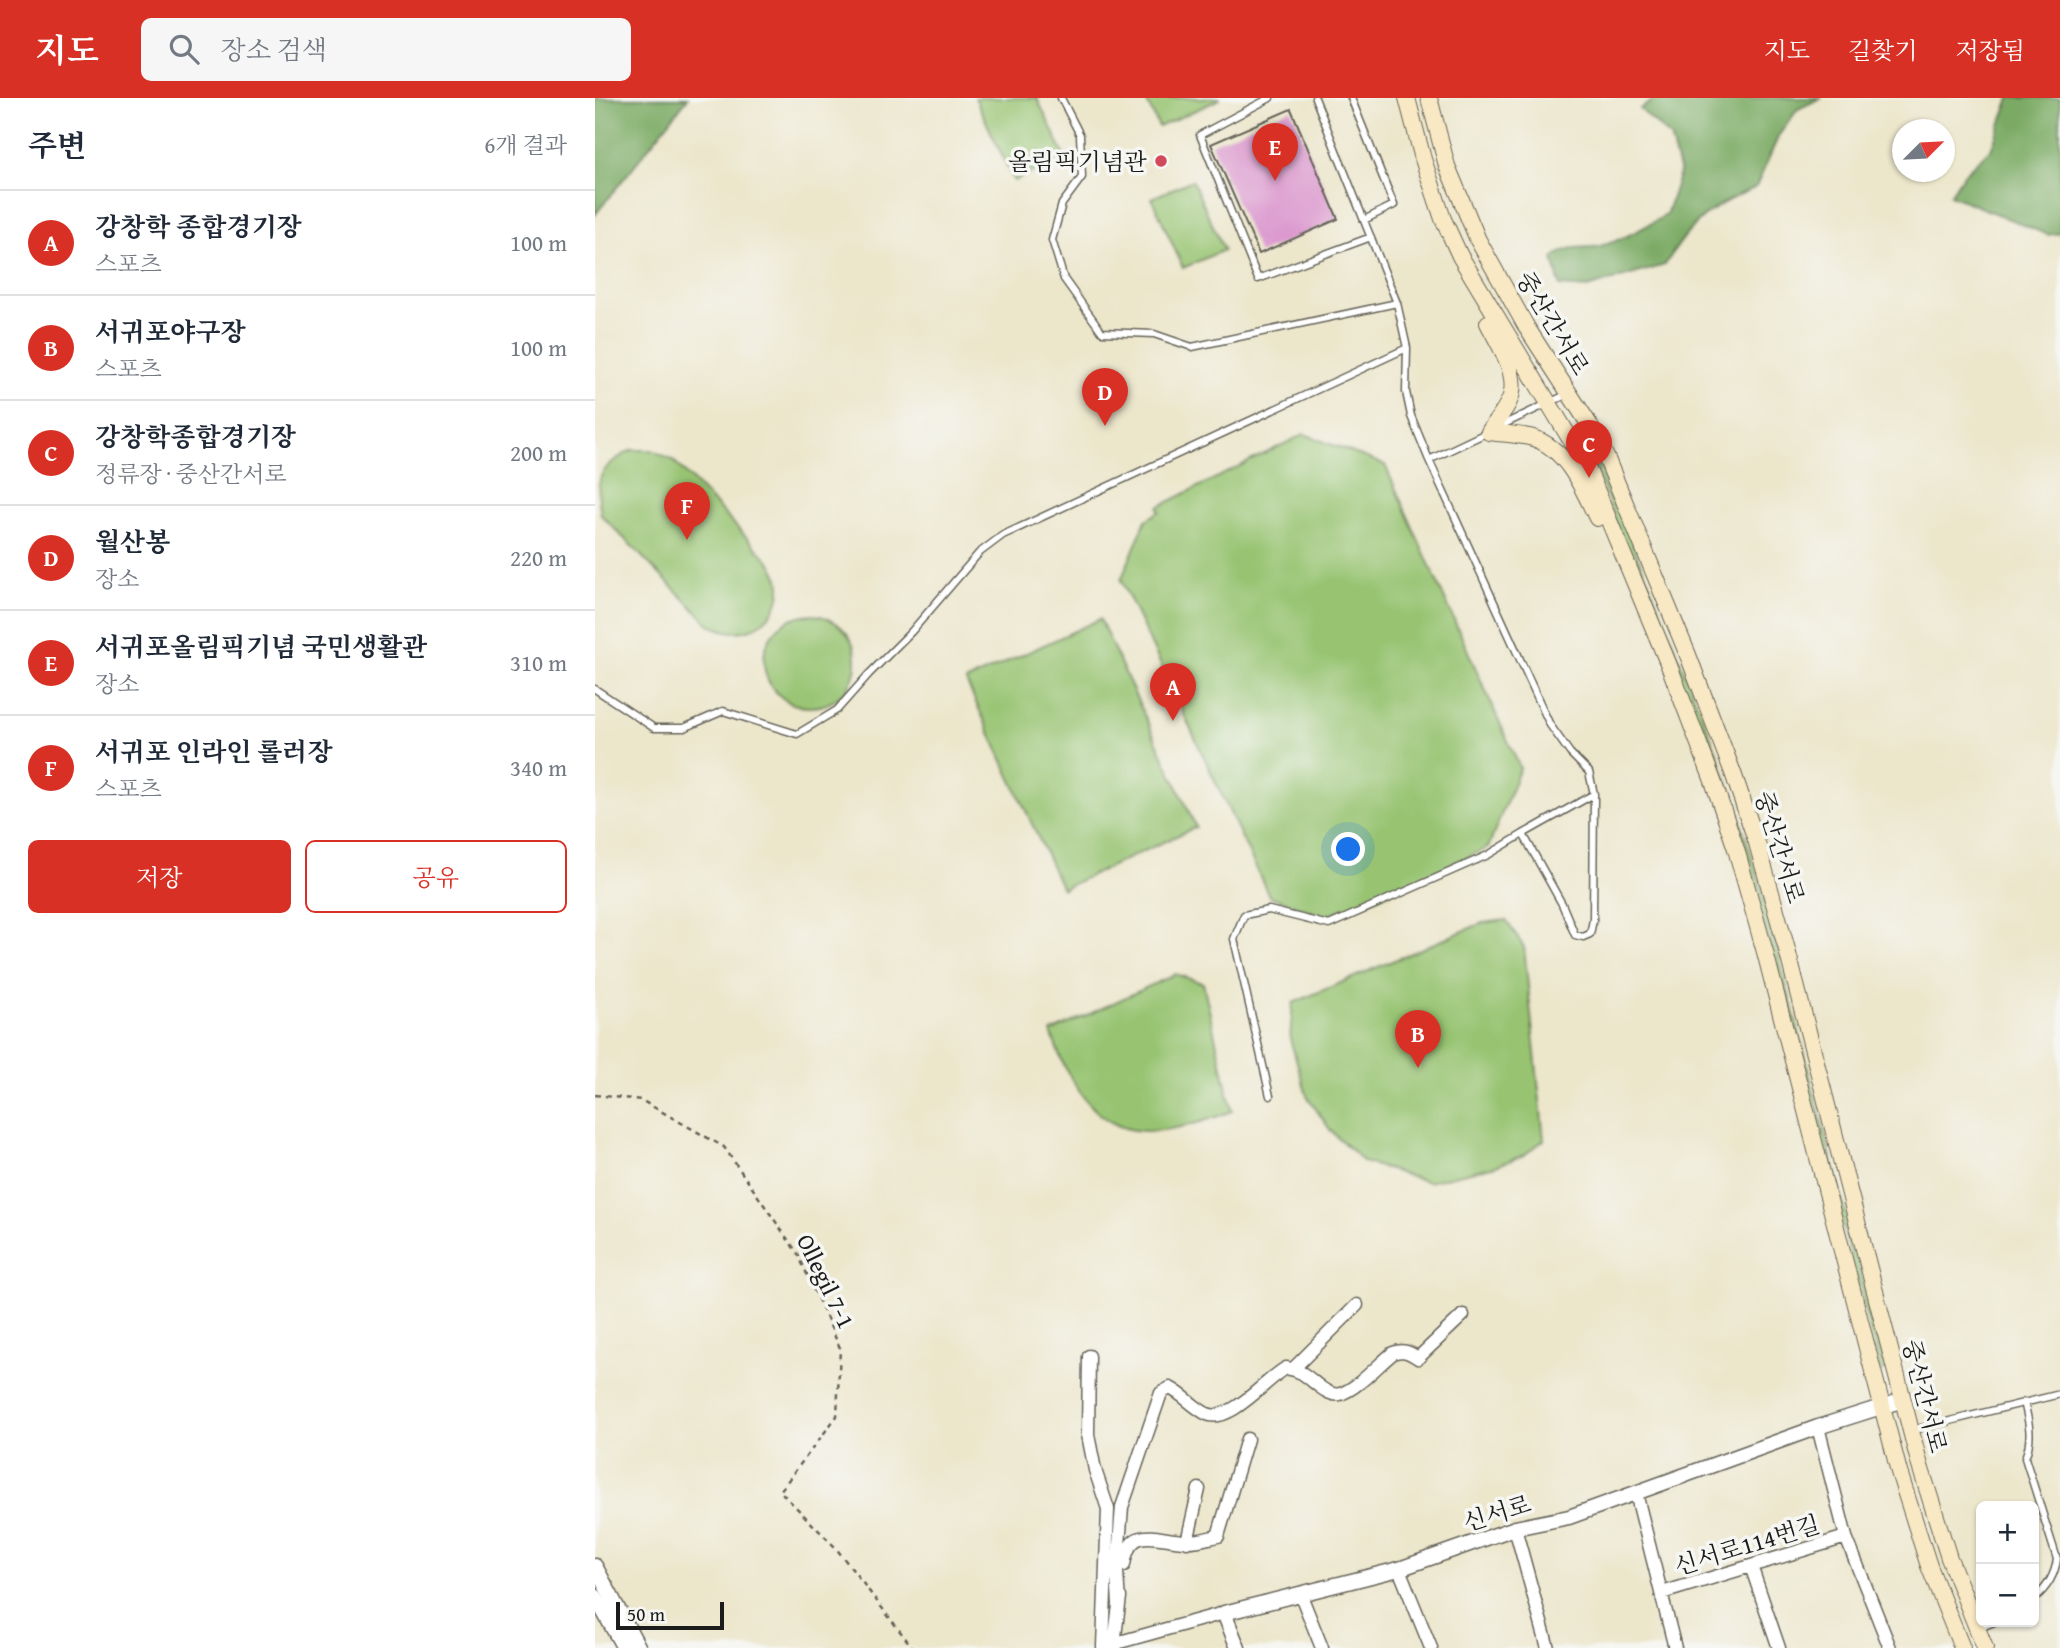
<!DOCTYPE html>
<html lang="ko">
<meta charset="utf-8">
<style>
:root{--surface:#fff;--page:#f6f6f7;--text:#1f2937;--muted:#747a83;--line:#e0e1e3;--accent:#d93025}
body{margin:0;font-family:"Gentium Book Plus","Noto Serif KR",serif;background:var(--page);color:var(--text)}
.controls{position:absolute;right:21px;bottom:21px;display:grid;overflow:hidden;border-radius:10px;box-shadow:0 2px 5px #0004}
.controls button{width:63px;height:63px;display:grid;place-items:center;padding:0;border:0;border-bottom:2px solid var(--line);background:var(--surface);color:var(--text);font:35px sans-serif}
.compass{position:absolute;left:1297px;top:21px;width:63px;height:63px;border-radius:50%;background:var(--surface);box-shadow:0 2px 5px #0004;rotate:66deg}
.scale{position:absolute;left:21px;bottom:18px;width:108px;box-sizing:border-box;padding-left:7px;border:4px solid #1c1c1c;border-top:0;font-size:19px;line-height:24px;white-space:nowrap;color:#1c1c1c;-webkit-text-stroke:5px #f6f6f2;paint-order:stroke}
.you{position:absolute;left:754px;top:752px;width:24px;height:24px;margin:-18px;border:5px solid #fff;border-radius:50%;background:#1a73e8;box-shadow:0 0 0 10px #1a73e833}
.badge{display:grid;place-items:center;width:46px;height:46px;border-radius:50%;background:var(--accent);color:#fff;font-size:23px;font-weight:700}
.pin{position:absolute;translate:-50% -58px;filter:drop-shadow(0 2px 4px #0008)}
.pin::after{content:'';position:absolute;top:37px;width:24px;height:21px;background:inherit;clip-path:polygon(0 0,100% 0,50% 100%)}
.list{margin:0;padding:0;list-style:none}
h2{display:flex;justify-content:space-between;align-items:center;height:91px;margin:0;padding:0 28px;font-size:30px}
h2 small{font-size:23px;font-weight:400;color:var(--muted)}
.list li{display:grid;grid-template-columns:46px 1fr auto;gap:21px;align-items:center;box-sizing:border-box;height:105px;padding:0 28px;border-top:2px solid var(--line)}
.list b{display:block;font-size:26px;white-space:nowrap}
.list p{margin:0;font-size:23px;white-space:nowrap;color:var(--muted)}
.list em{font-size:23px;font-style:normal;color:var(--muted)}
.actions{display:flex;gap:14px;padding:21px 28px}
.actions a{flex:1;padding:16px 0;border:2px solid var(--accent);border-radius:10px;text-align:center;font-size:24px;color:var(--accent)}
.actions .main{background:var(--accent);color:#fff}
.icon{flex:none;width:38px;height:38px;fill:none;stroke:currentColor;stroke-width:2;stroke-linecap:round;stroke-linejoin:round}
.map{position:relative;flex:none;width:1465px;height:1550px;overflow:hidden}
header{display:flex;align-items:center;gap:42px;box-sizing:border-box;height:98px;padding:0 35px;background:var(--accent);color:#fff}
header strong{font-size:33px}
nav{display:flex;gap:38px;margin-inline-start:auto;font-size:24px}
.search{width:490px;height:63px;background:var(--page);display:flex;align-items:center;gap:18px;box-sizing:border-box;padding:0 24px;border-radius:10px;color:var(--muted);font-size:26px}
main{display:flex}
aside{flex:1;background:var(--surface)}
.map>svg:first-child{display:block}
</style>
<header>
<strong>지도</strong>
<div class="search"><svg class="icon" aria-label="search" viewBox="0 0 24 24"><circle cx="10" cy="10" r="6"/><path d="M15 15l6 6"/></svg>장소 검색</div>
<nav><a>지도</a><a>길찾기</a><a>저장됨</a></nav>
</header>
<main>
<aside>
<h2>주변<small>6개 결과</small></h2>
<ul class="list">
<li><span class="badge">A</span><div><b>강창학 종합경기장</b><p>스포츠</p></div><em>100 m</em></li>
<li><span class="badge">B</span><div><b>서귀포야구장</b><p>스포츠</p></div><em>100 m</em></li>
<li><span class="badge">C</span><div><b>강창학종합경기장</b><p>정류장 · 중산간서로</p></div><em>200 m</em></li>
<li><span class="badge">D</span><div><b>월산봉</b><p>장소</p></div><em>220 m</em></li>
<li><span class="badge">E</span><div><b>서귀포올림픽기념 국민생활관</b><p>장소</p></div><em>310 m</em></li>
<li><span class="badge">F</span><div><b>서귀포 인라인 롤러장</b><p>스포츠</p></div><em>340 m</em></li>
</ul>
<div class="actions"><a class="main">저장</a><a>공유</a></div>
</aside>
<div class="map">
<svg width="1465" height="1550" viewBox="0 0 1465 1550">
<rect width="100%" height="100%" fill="#f6f6f2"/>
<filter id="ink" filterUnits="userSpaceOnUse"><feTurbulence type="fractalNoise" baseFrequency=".0143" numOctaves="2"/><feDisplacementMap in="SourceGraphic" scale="14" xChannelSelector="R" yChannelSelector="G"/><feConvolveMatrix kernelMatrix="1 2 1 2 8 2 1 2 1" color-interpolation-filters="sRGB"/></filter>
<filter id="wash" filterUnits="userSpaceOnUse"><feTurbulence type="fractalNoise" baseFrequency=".00686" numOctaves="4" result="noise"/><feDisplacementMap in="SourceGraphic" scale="28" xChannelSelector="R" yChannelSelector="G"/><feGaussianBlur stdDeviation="1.57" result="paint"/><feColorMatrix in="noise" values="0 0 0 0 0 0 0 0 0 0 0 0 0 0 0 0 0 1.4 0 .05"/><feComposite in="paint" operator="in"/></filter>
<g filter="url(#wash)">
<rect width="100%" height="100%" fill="#ece6cb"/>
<path fill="#98c472" stroke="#5a7047" stroke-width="2" d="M380 0H442L470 59 419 83Z
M550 0H625V1L564 29Z
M597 82 629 152 588 170 557 100Z
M709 336 790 367 925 670 893 750 752 814 749 809 732 819 674 798 526 482 551 422 565 413 563 409Z
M37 352H57L78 362 177 466C179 471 183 477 184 482 191 509 164 536 138 534 131 534 123 530 116 528L6 417C0 380 3 370 37 352Z
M1006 367 1121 652 1148 731 1164 782 1291 1271 1286 1274 1158 784 1000 368Z
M169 563a46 46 0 1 1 92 0a46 46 0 1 1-92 0Z
M505 521 601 729 467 791 371 583Z
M911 822 929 849 949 1042 929 1057 901 1068 833 1084 769 1064 736 1033 712 998 695 941 698 905 887 825Z
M580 876 608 885 637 1013C607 1025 561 1039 530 1030 491 1018 467 969 456 934Z"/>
<path fill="#7aaa64" stroke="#4b6340" stroke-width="2" d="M0 0H93L0 117Z
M1062 0H1226L1203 11 1184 37 1161 89C1114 110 1097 123 1070 167L992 190 965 188 958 160C975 145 984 152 1005 148 1028 142 1050 129 1071 117L1085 75 1075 39 1045 11Z
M1415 0H1465V135L1453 137 1355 97 1369 76 1396 51Z"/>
<g id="blocks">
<path fill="#dc99cf" d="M696 11 743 121 664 156 616 46Z"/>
</g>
</g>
<g filter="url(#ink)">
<use href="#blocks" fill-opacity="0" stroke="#656359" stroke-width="2"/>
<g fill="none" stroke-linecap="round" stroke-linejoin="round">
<defs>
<path id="service" d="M466 0 485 37 487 79 467 106 457 142 469 181 507 234 559 236 597 249 802 205
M675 0 605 37 663 181 776 139
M720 0 802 205 812 250 811 294 816 318 834 362 893 334
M756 0 799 107 769 122
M903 329 973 296
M0 591 59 630H89L128 613 202 636 242 612 274 576 316 534 384 455 408 437 812 250
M928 736 999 696
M675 998 639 841 649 817 674 812 734 827 893 757 928 736 967 806 980 837 988 839 995 836 998 822 999 696 994 674 975 655 955 627 834 362
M1429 1304C1434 1324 1438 1340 1430 1360L1462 1461C1460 1478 1452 1490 1439 1501
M1318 1332 1465 1296
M1384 1530 1399 1524"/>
<path id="minor" d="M494 1258 493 1337 500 1372 513 1411 508 1549
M698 1271 762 1207
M1223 1329 1251 1439 1295 1550
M1041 1395 1080 1550
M920 1430 953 1550
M592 1444 604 1391
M529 1467C535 1425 561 1442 590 1443 601 1444 613 1440 623 1438L652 1341
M1156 1468 1184 1550
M804 1471 836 1550
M705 1495 727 1550
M1067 1495 1251 1439
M524 1507 522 1473 527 1409 566 1295 575 1290C589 1297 599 1310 612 1316 635 1326 671 1281 691 1270 707 1272 713 1280 725 1289 730 1293 739 1298 745 1296 762 1291 784 1266 798 1255 808 1251 814 1254 823 1260L868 1217
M514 1547 629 1515
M521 1550 519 1546 525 1499"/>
<path id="tertiary" d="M0 1468 44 1550
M0 1498 29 1550
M643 1550 629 1515 804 1471 920 1430 974 1419 1223 1329 1308 1302"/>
<path id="secondary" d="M812 0 828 61 848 121 865 158 991 367 1073 565 1118 683 1141 751 1170 854 1304 1374 1334 1468 1367 1550
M834 0 852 68 883 142 932 230 994 326 1011 359 1093 557 1138 675 1162 745 1191 848 1325 1368 1354 1460 1390 1550
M893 225C903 245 921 271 917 294 915 308 901 322 894 334 908 336 924 336 938 340 972 351 988 391 1002 420"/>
</defs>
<use href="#service" stroke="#656359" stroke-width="9"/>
<use href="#minor" stroke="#656359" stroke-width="15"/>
<use href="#tertiary" stroke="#656359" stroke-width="17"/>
<use href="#secondary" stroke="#656359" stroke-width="18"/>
<path stroke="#656359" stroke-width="2.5" stroke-dasharray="5 5" stroke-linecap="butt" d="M0 997 46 1002 129 1049 203 1156 245 1250 242 1318 185 1393 240 1449 318 1550"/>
<use href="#service" stroke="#fff" stroke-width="6"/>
<use href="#minor" stroke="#fff" stroke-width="12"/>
<use href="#tertiary" stroke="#fff" stroke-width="14"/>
<use href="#secondary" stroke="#f8e8c3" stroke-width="16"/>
</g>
</g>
<circle fill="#d1495b" stroke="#f6f6f2" stroke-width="2.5" cx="566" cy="63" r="7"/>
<g text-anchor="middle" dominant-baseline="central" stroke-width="7" stroke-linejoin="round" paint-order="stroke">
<g font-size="24" fill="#1c1c1c" stroke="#f6f6f2" text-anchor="end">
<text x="552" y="63">올림픽기념관</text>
</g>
<g font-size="24" fill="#1c1c1c" stroke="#f6f6f2">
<text transform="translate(958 225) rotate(59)">중산간서로</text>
<text transform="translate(1185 749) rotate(73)">중산간서로</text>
<text transform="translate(231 1183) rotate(64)">Ollegil 7-1</text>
<text transform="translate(1330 1298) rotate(76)">중산간서로</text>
<text transform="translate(902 1415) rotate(-17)">신서로</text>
<text transform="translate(1152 1447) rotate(-17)">신서로114번길</text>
</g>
</g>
</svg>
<div class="controls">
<button>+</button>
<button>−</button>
</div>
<svg class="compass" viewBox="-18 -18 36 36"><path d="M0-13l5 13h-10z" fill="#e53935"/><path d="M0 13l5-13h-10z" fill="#747a83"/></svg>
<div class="scale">50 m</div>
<div class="you"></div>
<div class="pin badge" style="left:578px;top:623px">A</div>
<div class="pin badge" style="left:823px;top:970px">B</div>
<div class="pin badge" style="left:994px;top:380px">C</div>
<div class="pin badge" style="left:510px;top:328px">D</div>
<div class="pin badge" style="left:680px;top:83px">E</div>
<div class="pin badge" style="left:92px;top:442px">F</div>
</div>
</main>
